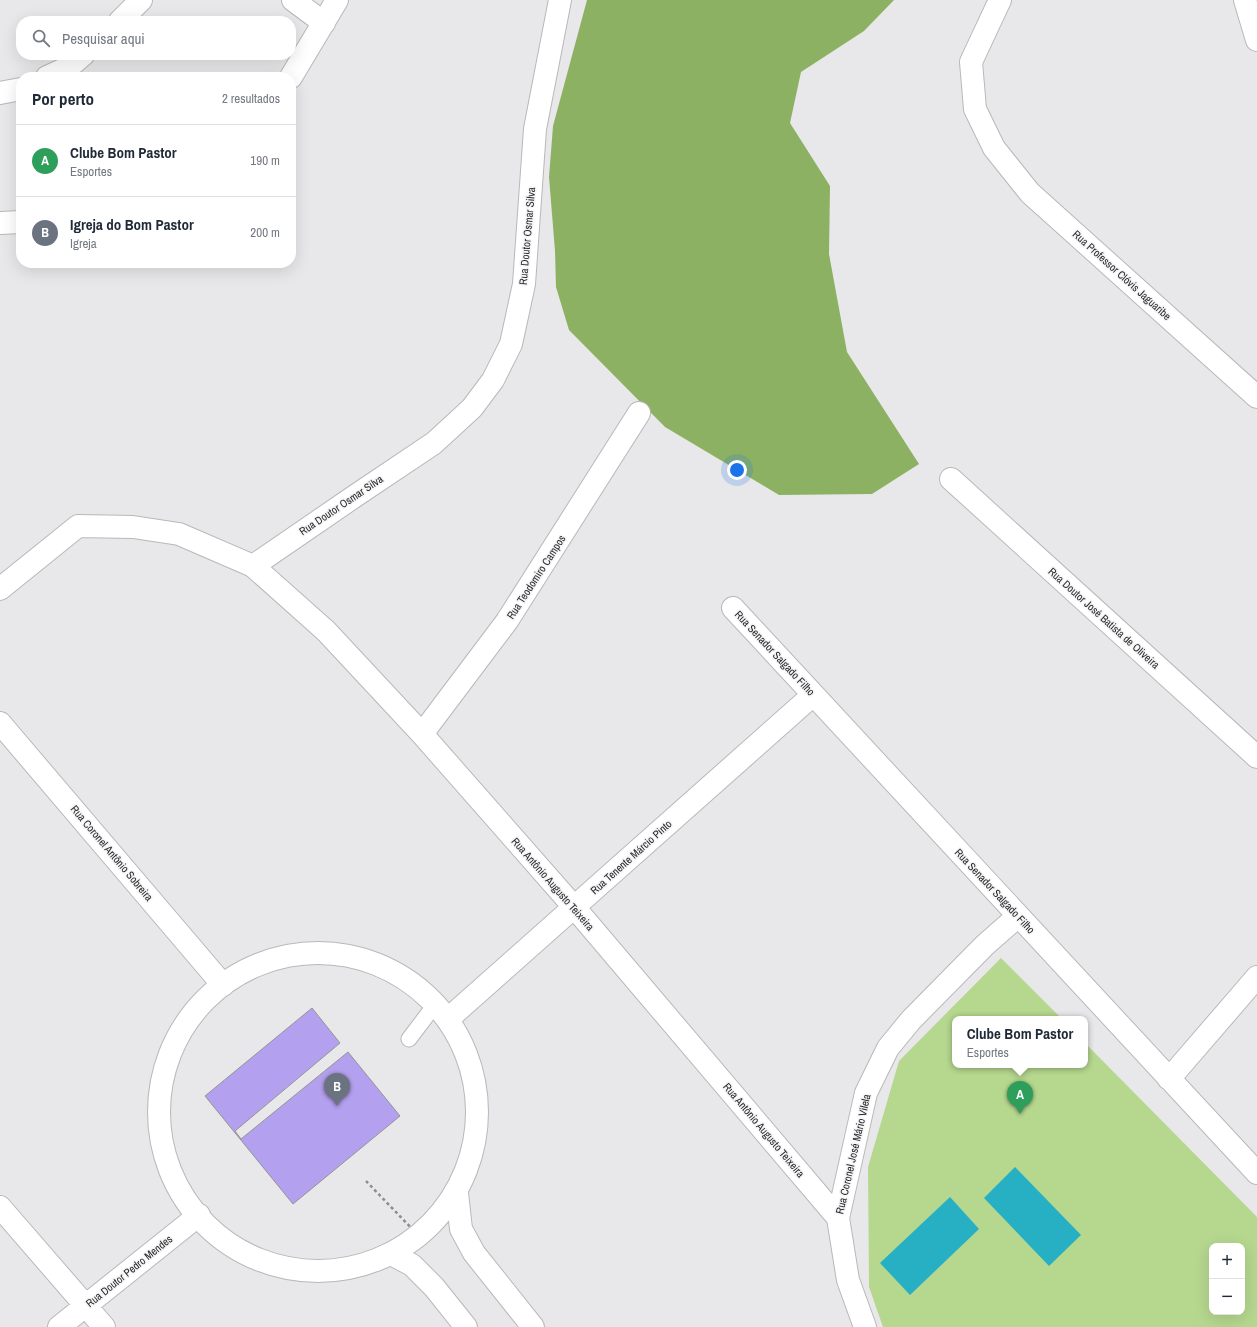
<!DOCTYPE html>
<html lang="pt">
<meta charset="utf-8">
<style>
:root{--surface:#fff;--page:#f2f2f3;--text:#1f2937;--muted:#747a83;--line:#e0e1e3;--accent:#357688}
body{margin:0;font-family:"Archivo Narrow",sans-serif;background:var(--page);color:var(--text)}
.controls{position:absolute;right:12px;bottom:12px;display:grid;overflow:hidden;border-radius:8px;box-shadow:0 4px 16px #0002}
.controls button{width:36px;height:36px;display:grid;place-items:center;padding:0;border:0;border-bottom:1px solid var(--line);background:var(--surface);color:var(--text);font:20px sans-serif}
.you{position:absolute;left:737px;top:470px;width:14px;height:14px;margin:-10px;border:3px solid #fff;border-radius:50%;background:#1a73e8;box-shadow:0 0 0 6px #1a73e833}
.badge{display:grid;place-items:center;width:26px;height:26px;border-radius:50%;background:var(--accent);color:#fff;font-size:13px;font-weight:700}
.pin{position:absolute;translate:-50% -33px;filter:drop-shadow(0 1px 2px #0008)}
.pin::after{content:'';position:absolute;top:21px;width:14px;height:12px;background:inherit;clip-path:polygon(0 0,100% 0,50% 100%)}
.popup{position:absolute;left:952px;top:1016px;width:136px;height:52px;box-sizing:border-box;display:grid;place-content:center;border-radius:8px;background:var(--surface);filter:drop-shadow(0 1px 3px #0005);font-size:13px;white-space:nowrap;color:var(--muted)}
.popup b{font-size:15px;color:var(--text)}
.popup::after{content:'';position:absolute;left:50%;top:100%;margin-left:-8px;border:8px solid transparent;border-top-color:var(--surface)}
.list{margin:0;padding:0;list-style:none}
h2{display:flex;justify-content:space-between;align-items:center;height:52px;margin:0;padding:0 16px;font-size:17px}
h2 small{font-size:13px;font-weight:400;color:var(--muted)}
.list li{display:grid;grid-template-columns:26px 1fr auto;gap:12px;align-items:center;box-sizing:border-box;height:72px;padding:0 16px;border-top:1px solid var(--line)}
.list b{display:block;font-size:15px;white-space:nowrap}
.list p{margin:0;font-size:13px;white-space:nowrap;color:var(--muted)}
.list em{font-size:13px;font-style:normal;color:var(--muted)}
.icon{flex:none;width:22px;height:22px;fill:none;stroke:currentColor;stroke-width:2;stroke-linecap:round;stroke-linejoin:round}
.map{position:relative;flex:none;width:1257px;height:1327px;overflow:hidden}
.search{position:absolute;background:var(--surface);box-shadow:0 4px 16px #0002;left:16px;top:16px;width:280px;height:44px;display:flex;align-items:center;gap:10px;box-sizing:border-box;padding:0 14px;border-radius:16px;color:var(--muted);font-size:15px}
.panel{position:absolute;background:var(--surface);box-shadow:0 4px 16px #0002;left:16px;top:72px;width:280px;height:196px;border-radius:16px}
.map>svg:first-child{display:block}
</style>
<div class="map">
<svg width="1257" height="1327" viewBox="0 0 1257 1327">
<rect width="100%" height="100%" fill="#e8e8ea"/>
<path fill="#b5d78e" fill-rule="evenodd" d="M1001 958 1062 1019H955V1065H1085V1043L1257 1217V1327H883L869 1287 868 1167 899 1061ZM1212 1246H1242V1312H1212Z"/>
<path fill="#8db163" d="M587 0H894L864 31 801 72 790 123 830 186 829 254 847 352 919 464 872 494 779 495 665 427 569 330 556 287 555 251 549 177 553 126Z"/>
<path fill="#27afc4" d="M1015 1167 1081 1235 1049 1266 984 1198Z
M950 1197 979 1229 910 1295 880 1263Z"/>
<path fill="#b3a0ee" stroke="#949495" d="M312 1008 340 1043 235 1131 241 1139 348 1052 400 1116 293 1204 205 1096Z"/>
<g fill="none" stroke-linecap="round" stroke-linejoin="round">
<defs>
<path id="service" d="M409 1039 434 1006"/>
<path id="minor" d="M293 0 324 23
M1000 0 971 62 975 109 994 148 1030 193 1257 397
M1245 0 1257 40
M120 21 141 0
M47 77 69 67 83 55
M291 77 337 0
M0 93 21 89
M0 223 21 222
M951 479 1257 757
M253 566 326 631 422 734 574 907 838 1218
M733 608 1257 1173
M422 734 507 621 639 413
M448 1019 813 695
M1169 1079 1257 977
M0 1207 104 1327
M59 1327 199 1215
M865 1327 848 1280 838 1218 866 1093 888 1048 911 1020 985 945 1018 916"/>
<path id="tertiary" d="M0 589 78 526 133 527 179 534 253 566 355 496 434 443 472 408 493 380 511 344 524 284 535 129 560 0
M0 723 223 985
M159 1112a159 159 0 1 1 318 0a159 159 0 1 1-318 0Z
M457 1193 461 1229 474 1253 533 1327
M393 1255 412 1265 434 1287 466 1327"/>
</defs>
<use href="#service" stroke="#b8b8ba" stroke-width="17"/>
<use href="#minor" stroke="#b8b8ba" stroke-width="24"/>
<use href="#tertiary" stroke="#b8b8ba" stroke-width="24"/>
<path stroke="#8c8c8d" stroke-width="2.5" stroke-dasharray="3 3" stroke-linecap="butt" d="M366 1181 419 1236"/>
<use href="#service" stroke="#fff" stroke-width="15"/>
<use href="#minor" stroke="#fff" stroke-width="22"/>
<use href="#tertiary" stroke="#fff" stroke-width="22"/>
</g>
<g text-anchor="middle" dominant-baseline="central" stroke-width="3" stroke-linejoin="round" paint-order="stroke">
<g font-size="11" fill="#29292a" stroke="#f5f5f7">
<text transform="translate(527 236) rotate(-85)">Rua Doutor Osmar Silva</text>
<text transform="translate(1122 275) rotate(42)">Rua Professor Clóvis Jaguaribe</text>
<text transform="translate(341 505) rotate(-34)">Rua Doutor Osmar Silva</text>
<text transform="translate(536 577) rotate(-57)">Rua Teodomiro Campos</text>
<text transform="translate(1104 618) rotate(42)">Rua Doutor José Batista de Oliveira</text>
<text transform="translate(775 653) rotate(47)">Rua Senador Salgado Filho</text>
<text transform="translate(112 853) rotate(50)">Rua Coronel Antônio Sobreira</text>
<text transform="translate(631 857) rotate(-42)">Rua Tenente Márcio Pinto</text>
<text transform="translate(553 884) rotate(49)">Rua Antônio Augusto Teixeira</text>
<text transform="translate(995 891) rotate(47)">Rua Senador Salgado Filho</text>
<text transform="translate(764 1130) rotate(50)">Rua Antônio Augusto Teixeira</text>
<text transform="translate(853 1154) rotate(-77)">Rua Coronel José Mário Vilela</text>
<text transform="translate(129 1271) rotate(-39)">Rua Doutor Pedro Mendes</text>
</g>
</g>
</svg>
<div class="controls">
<button>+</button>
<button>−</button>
</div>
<div class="you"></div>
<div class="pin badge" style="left:1020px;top:1114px;background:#2e9e5b">A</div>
<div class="popup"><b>Clube Bom Pastor</b>Esportes</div>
<div class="pin badge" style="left:337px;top:1106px;background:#6b7280">B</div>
<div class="search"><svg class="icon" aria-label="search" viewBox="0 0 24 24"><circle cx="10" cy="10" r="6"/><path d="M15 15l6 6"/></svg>Pesquisar aqui</div>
<section class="panel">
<h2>Por perto<small>2 resultados</small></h2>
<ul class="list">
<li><span class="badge" style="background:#2e9e5b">A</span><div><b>Clube Bom Pastor</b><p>Esportes</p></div><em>190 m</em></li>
<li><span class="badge" style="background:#6b7280">B</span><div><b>Igreja do Bom Pastor</b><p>Igreja</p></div><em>200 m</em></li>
</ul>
</section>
</div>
